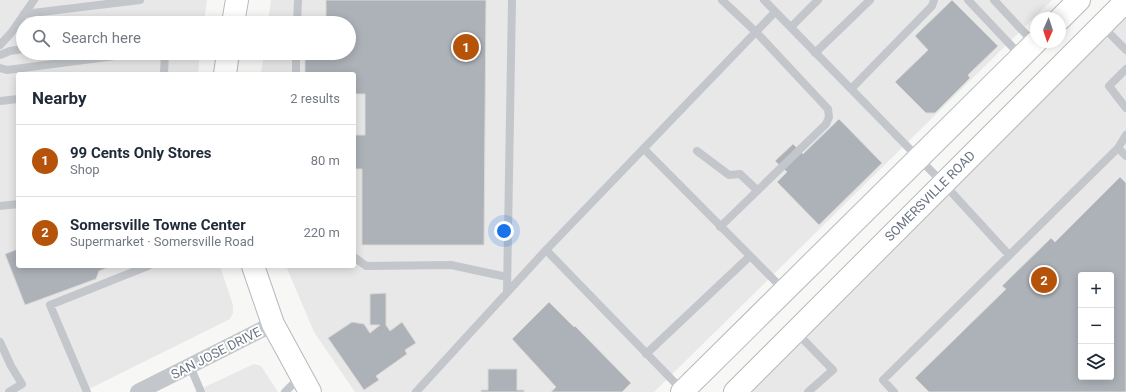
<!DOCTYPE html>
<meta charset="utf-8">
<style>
:root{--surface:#fff;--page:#f6f6f7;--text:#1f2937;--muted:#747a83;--line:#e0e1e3;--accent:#b45309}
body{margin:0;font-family:Roboto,sans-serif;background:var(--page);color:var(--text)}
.controls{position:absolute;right:12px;bottom:12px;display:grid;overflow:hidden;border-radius:4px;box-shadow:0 2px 10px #0003}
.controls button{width:36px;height:36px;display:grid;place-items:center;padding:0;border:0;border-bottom:1px solid var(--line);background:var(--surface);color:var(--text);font:20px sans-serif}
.compass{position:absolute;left:1030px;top:12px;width:36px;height:36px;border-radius:50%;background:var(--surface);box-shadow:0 2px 10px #0003;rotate:183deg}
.you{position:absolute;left:504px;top:231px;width:14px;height:14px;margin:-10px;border:3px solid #fff;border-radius:50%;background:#1a73e8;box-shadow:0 0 0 6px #1a73e833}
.badge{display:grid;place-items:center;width:26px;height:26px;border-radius:50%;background:var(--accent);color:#fff;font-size:13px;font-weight:700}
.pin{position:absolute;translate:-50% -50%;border:2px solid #fff;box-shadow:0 1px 4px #0006}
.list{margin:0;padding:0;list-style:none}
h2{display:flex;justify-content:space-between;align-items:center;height:52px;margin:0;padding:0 16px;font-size:17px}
h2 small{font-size:13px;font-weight:400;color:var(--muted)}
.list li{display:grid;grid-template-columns:26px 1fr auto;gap:12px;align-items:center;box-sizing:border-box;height:72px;padding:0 16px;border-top:1px solid var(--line)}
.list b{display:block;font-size:15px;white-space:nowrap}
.list p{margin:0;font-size:13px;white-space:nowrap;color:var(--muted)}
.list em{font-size:13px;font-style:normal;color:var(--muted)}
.icon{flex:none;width:22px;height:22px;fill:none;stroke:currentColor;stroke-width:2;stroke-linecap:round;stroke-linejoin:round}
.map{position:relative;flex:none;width:1126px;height:392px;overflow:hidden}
.search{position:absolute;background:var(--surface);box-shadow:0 2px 10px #0003;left:16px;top:16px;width:340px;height:44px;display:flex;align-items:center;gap:10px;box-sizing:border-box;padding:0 14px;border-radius:22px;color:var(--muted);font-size:15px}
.panel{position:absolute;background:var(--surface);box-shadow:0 2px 10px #0003;left:16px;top:72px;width:340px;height:196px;border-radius:4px}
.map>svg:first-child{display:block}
</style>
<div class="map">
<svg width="1126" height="392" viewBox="0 0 1126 392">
<rect width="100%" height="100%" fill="#f7f7f5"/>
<path fill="#e8e8e8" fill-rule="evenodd" d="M0 0H207L204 23H23V53H200L198 74H18V266H220L233 305V313L230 319 83 392H0Z
M271 0H1052L654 392H355L314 332 286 266H354V74H261L264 53H349V23H268Z
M1126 1V392H735ZM1081 275H1111V377H1081Z
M254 364 261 366 278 392H194Z"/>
<path fill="#adb2b8" stroke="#d9d9d7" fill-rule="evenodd" d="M326 0H486L484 245H362V169H354V135H365V94H354V74H305V53H349V23H326Z
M952 0 998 46 968 75 970 78 935 113H926L895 82 928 50 915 36Z
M839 119 882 163 819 225 777 182 787 172 775 161 793 144 803 154Z
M1120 177 1126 183V392H929L915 378 1006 289 1002 286 1051 238 1055 242ZM1081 275H1111V377H1081Z
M18 249V266H111L99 271 96 279 25 305 5 254Z
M386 293V325L390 331 402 322 416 343 405 350 407 354 376 376 379 380 364 390 328 338 352 322 364 324 370 333 380 325H370V294Z
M549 302 574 327 575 326 631 383 622 392H551L556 387 512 339Z
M488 369H517V390H524V392H481V390H488Z"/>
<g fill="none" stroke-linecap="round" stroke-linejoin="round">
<defs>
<path id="secondary" d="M1060 19 1079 0
M233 23 237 0
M225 74 228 53
M253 266 273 324 310 392
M682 392 1036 42
M735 392 1126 1"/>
</defs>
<use href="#secondary" stroke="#b6b9be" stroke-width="24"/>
<path stroke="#c3c6ca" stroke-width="8" d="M764 0 943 183 1009 255
M968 0 1021 56
M994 0 1034 43
M24 14 140 0
M297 23 298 0
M791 27 818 0
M1103 27 1126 50
M0 45 11 33 34 0
M815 53 870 0
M0 55 10 51 23 49
M0 68 7 70 138 53
M1126 69 1109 86 1126 108
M164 74 165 53
M296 74V53
M851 89 932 6 934 0
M0 101 18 99
M1126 135 1118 148 1126 156
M644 149 784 290
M697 151 729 175 740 174 757 190
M0 206 18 204
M720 227 826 124 829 117 828 109 756 32 722 0
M546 250 683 391
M354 257 366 266 451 265 507 277
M507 292 512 0
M796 332 833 370 808 392
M0 342 11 366 22 384 9 392
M646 354 749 257
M190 366 201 392
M87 392 50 305 148 266
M285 392 300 377
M416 392 546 250 775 12
M894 392 883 380 1118 148"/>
<path stroke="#c3c6ca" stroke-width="16" d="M138 392 273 324"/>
<use href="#secondary" stroke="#fff" stroke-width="22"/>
</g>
<g text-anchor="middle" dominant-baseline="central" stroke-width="4" stroke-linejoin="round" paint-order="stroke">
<g font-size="13" fill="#697383" stroke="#fff">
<text transform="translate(930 196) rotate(-45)">SOMERSVILLE ROAD</text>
<text transform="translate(216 353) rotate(-27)">SAN JOSE DRIVE</text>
</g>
</g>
</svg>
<div class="controls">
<button>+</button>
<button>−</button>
<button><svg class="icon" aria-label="layers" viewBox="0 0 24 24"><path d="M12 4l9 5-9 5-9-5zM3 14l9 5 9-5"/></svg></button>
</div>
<svg class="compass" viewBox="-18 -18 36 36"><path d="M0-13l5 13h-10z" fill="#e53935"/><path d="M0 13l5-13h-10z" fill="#747a83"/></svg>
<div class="you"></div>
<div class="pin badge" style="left:466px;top:47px">1</div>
<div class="pin badge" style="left:1044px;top:280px">2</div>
<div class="search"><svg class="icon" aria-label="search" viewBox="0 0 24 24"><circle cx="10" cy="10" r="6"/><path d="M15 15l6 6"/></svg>Search here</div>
<section class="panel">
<h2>Nearby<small>2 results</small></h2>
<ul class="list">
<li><span class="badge">1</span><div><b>99 Cents Only Stores</b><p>Shop</p></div><em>80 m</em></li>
<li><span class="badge">2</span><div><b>Somersville Towne Center</b><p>Supermarket · Somersville Road</p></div><em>220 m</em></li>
</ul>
</section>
</div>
